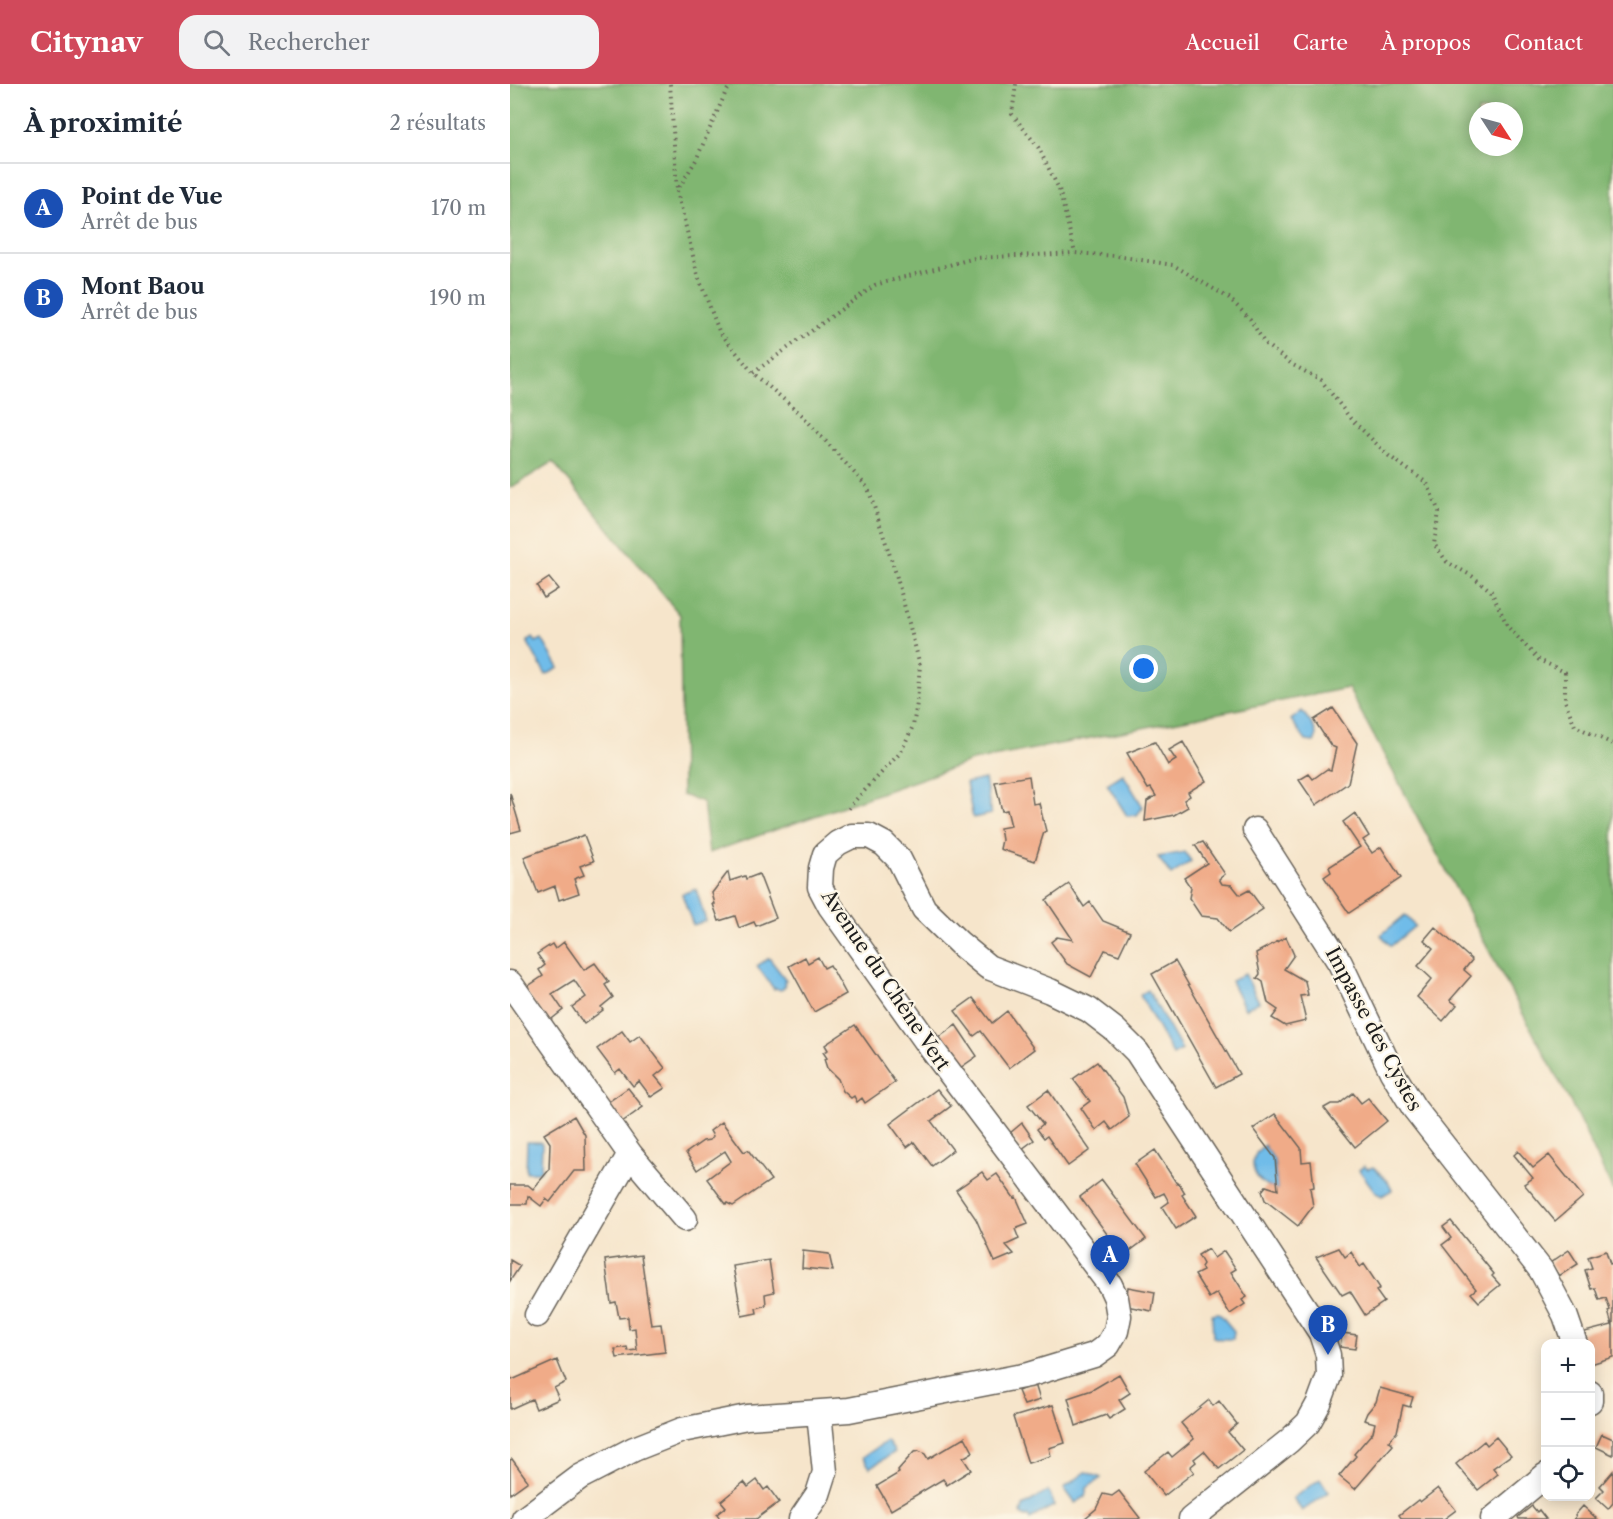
<!DOCTYPE html>
<html lang="fr">
<meta charset="utf-8">
<style>
:root{--surface:#fff;--page:#f2f2f3;--text:#1f2937;--muted:#747a83;--line:#e0e1e3;--accent:#d1495b}
body{margin:0;font-family:"Libre Caslon Text",serif;background:var(--page);color:var(--text)}
.controls{position:absolute;right:18px;bottom:18px;display:grid;overflow:hidden;border-radius:12px;box-shadow:0 3px 15px #0003}
.controls button{width:54px;height:54px;display:grid;place-items:center;padding:0;border:0;border-bottom:2px solid var(--line);background:var(--surface);color:var(--text);font:30px sans-serif}
.compass{position:absolute;left:959px;top:18px;width:54px;height:54px;border-radius:50%;background:var(--surface);box-shadow:0 3px 15px #0003;rotate:126deg}
.you{position:absolute;left:634px;top:585px;width:21px;height:21px;margin:-15px;border:4px solid #fff;border-radius:50%;background:#1a73e8;box-shadow:0 0 0 9px #1a73e833}
.badge{display:grid;place-items:center;width:39px;height:39px;border-radius:50%;background:var(--accent);color:#fff;font-size:20px;font-weight:700}
.pin{position:absolute;translate:-50% -50px;filter:drop-shadow(0 2px 3px #0008)}
.pin::after{content:'';position:absolute;top:32px;width:21px;height:18px;background:inherit;clip-path:polygon(0 0,100% 0,50% 100%)}
.list{margin:0;padding:0;list-style:none}
h2{display:flex;justify-content:space-between;align-items:center;height:78px;margin:0;padding:0 24px;font-size:26px}
h2 small{font-size:20px;font-weight:400;color:var(--muted)}
.list li{display:grid;grid-template-columns:39px 1fr auto;gap:18px;align-items:center;box-sizing:border-box;height:90px;padding:0 24px;border-top:2px solid var(--line)}
.list b{display:block;font-size:22px;white-space:nowrap}
.list p{margin:0;font-size:20px;white-space:nowrap;color:var(--muted)}
.list em{font-size:20px;font-style:normal;color:var(--muted)}
.icon{flex:none;width:33px;height:33px;fill:none;stroke:currentColor;stroke-width:2;stroke-linecap:round;stroke-linejoin:round}
.map{position:relative;flex:none;width:1103px;height:1435px;overflow:hidden}
header{display:flex;align-items:center;gap:36px;box-sizing:border-box;height:84px;padding:0 30px;background:var(--accent);color:#fff}
header strong{font-size:28px}
nav{display:flex;gap:33px;margin-inline-start:auto;font-size:21px}
.search{width:420px;height:54px;background:var(--page);display:flex;align-items:center;gap:15px;box-sizing:border-box;padding:0 21px;border-radius:18px;color:var(--muted);font-size:22px}
main{display:flex}
aside{flex:1;background:var(--surface)}
.map>svg:first-child{display:block}
</style>
<header>
<strong>Citynav</strong>
<div class="search"><svg class="icon" aria-label="search" viewBox="0 0 24 24"><circle cx="10" cy="10" r="6"/><path d="M15 15l6 6"/></svg>Rechercher</div>
<nav><a>Accueil</a><a>Carte</a><a>À propos</a><a>Contact</a></nav>
</header>
<main>
<aside>
<h2>À proximité<small>2 résultats</small></h2>
<ul class="list">
<li><span class="badge" style="background:#1a4fb4">A</span><div><b>Point de Vue</b><p>Arrêt de bus</p></div><em>170 m</em></li>
<li><span class="badge" style="background:#1a4fb4">B</span><div><b>Mont Baou</b><p>Arrêt de bus</p></div><em>190 m</em></li>
</ul>
</aside>
<div class="map">
<svg width="1103" height="1435" viewBox="0 0 1103 1435">
<rect width="100%" height="100%" fill="#fcf5e5"/>
<filter id="ink" filterUnits="userSpaceOnUse"><feTurbulence type="fractalNoise" baseFrequency=".0167" numOctaves="2"/><feDisplacementMap in="SourceGraphic" scale="12" xChannelSelector="R" yChannelSelector="G"/><feConvolveMatrix kernelMatrix="1 2 1 2 8 2 1 2 1" color-interpolation-filters="sRGB"/></filter>
<filter id="wash" filterUnits="userSpaceOnUse"><feTurbulence type="fractalNoise" baseFrequency=".008" numOctaves="4" result="noise"/><feDisplacementMap in="SourceGraphic" scale="24" xChannelSelector="R" yChannelSelector="G"/><feGaussianBlur stdDeviation="1.35" result="paint"/><feColorMatrix in="noise" values="0 0 0 0 0 0 0 0 0 0 0 0 0 0 0 0 0 1.4 0 .05"/><feComposite in="paint" operator="in"/></filter>
<g filter="url(#wash)">
<rect width="100%" height="100%" fill="#f6e5cb"/>
<path fill="#80b671" stroke="#4e6946" stroke-width="1.5" fill-rule="evenodd" d="M0 0H1103V1107L1064 1025 838 604 462 677 199 769 193 718 172 711 170 531 43 378 0 404ZM968 27H1004V63H968Z"/>
<path fill="#70bce9" stroke="#466c82" stroke-width="1.5" d="M23 554 26 558 32 555 49 584 36 591 17 557Z
M792 627C798 636 811 648 804 658L796 657 781 636Z
M613 690 633 723 627 731 617 732 597 700Z
M475 695 481 730 463 734 456 699Z
M675 768 681 777 661 791 648 773Z
M186 805 196 837 183 841 172 810Z
M895 831 905 842 881 862 871 851Z
M259 874 276 896 274 897 275 902 273 905 270 906 266 904 264 905 247 882Z
M735 890 749 918 735 925 721 897Z
M638 906 672 966 663 971 630 911Z
M17 1058H30L32 1060 31 1086 28 1088H16Z
M754 1061 764 1075 768 1106C745 1101 733 1077 754 1061Z
M854 1082 858 1085 863 1083C871 1090 878 1096 882 1106L872 1112 866 1109 849 1086Z
M709 1229 724 1247 723 1255H711L703 1253 702 1230Z
M377 1357 385 1368 360 1384 353 1373Z
M576 1388 591 1394 577 1404 575 1413 565 1419 554 1404Z
M810 1395 819 1408 792 1427 783 1414Z
M538 1407 545 1421 520 1435 519 1432 516 1433 512 1431 511 1429 513 1423V1422Z"/>
<g id="blocks">
<path fill="#f0ab88" d="M39 494 48 505 34 514 27 502Z
M823 624 847 659 838 699 806 721 789 696 799 690 803 695 817 685 821 686 826 664 821 662 804 636Z
M645 658 658 681 666 676 659 666 673 658 696 697 678 708 680 712 674 716 678 723 664 731 635 737 637 717 646 712 641 704 638 705 617 669Z
M519 692 523 720 529 719 536 747 534 748 525 777 490 765 492 756 490 744 501 742 497 726 492 727 485 698Z
M0 709 11 746 0 749Z
M845 729 859 752 853 756 862 769 871 763 891 794 839 829 814 793 821 788 819 783 850 763 833 738Z
M74 751 84 777 70 782 74 791 64 795 69 809 49 816 45 802 28 809 14 773Z
M693 758 715 790 709 795 712 800 722 801 730 811 739 806 753 825 719 848 708 834 691 832 679 814 681 804 674 794 697 779 685 761Z
M218 788 220 797 235 792 236 795 249 790 266 834 246 842 244 838 229 844 225 832 209 837 203 820H205L202 809Z
M559 800 574 823 580 818 593 837 620 848 609 871 595 866 581 893 557 880 541 858 547 853 563 856 536 816Z
M925 843 962 876 954 886 961 892 940 916 947 921 933 937 907 913 922 895 908 882 923 864 914 856Z
M776 853 784 871 774 885 795 897 798 911 790 912 796 937 775 942 762 934 768 926 758 919 753 898 747 894 750 890 746 869Z
M54 858 74 886 85 879 99 898 95 901 103 913 91 923 93 926 74 940 62 923 76 913 64 896 42 910 53 926 38 938 14 905 33 892 29 886 35 881 27 870 42 860 45 865Z
M295 873 298 879 308 873 314 884 320 881 336 910 304 928 279 882Z
M665 877 729 990 706 1003 642 890Z
M463 914 482 939 497 927 524 965 499 984 471 947 464 952 445 927Z
M345 941 385 998 355 1019 352 1014 347 1018 344 1012 341 1014 333 1007 328 995 317 984 314 975 317 974 313 968 318 966 315 961Z
M446 941 467 972 450 984 428 954Z
M112 947 120 958 130 951 155 984 145 992 155 1004 141 1013 129 997 123 1002 110 985 105 989 87 965Z
M587 978 613 1013 619 1033 602 1046 596 1038 586 1046 571 1024 580 1017 563 995Z
M118 1004 133 1023 112 1038 97 1019Z
M427 1005 441 1022 421 1037 443 1066 422 1082 404 1058 397 1063 380 1040Z
M538 1006 580 1066 558 1082 537 1052 534 1054 527 1045 533 1040 518 1021Z
M843 1009 851 1019 858 1014 877 1037 845 1063 814 1024 821 1020H829Z
M765 1030 791 1064 792 1078 801 1077 804 1103 800 1104 803 1122 788 1142 755 1116 752 1107 756 1102 768 1106 765 1074 743 1045Z
M64 1032 75 1051 76 1087H64L40 1118 36 1115 31 1122 18 1112 17 1120H0V1101H18L23 1105 39 1086 40 1059 34 1050Z
M212 1038 234 1068 238 1066 261 1096 223 1122 217 1119 216 1120 197 1095 221 1077 215 1067 187 1086 176 1069 193 1057 200 1056 203 1052 200 1047Z
M512 1039 524 1056 512 1065 500 1049Z
M645 1066 667 1100 669 1099 675 1109 672 1111 686 1132 666 1145 652 1123 659 1118 654 1109 646 1113 625 1080Z
M1008 1067 1023 1084 1039 1071 1073 1113 1045 1137 1014 1100 1023 1094 1004 1071Z
M472 1088 478 1096 487 1090 504 1114 506 1113 518 1140 505 1145 509 1155 496 1161 504 1170 485 1178 466 1135 446 1106Z
M592 1096 636 1155 613 1172 570 1113Z
M941 1137 984 1190 982 1192 990 1201 969 1218 961 1209 966 1205 932 1161 941 1154 933 1143Z
M829 1164 835 1173 841 1168 850 1183 854 1180 870 1204 866 1207 874 1218 855 1231 840 1207 832 1211 806 1173Z
M698 1165 704 1174 714 1167 726 1185 721 1188 737 1213 732 1216 735 1220 720 1230 707 1209 699 1214 685 1191 693 1187 691 1183 693 1180 688 1171Z
M1059 1166 1068 1180 1049 1192 1040 1179Z
M293 1167 319 1170 323 1187 292 1184Z
M1096 1167 1100 1180 1103 1179V1273L1081 1280 1080 1260H1074L1071 1249 1102 1241 1098 1227 1100 1226 1096 1214 1089 1216 1085 1204 1081 1205 1075 1186 1082 1184 1078 1173Z
M131 1171 141 1241 151 1240 155 1268 107 1274 105 1265 117 1263 118 1267 127 1266 125 1244 119 1245 118 1233 109 1234 106 1218 101 1219 95 1176Z
M0 1176 10 1182 0 1197Z
M259 1176 264 1208 255 1210 256 1221 246 1224 247 1229 232 1232 223 1182Z
M618 1203 645 1208 642 1227 616 1222Z
M832 1249 847 1251 845 1265 830 1263Z
M47 1276 56 1298 44 1304 49 1315 26 1325 22 1315 0 1325V1291L2 1296Z
M609 1290 620 1309 609 1316 615 1325 599 1335 596 1331 566 1342 558 1314 582 1306Z
M525 1300 530 1316 514 1321 508 1307Z
M870 1304 903 1313 900 1323 893 1321 887 1348 879 1357 883 1361 845 1405 829 1392 846 1372 844 1370 863 1348 865 1339 854 1336 857 1329 866 1318Z
M699 1316 703 1322 709 1317 727 1340 718 1348 733 1366 709 1385 694 1367 684 1375 686 1378 680 1383 684 1388 654 1412 634 1387 658 1368 662 1373 684 1355 671 1339Z
M543 1321 555 1359 539 1364 541 1372 518 1379 503 1333Z
M1092 1350 1103 1355V1371L1086 1363Z
M455 1353 463 1368 453 1374 461 1386 437 1401 433 1395 381 1426 367 1402 389 1389 388 1386 404 1368 409 1367 415 1370 418 1375Z
M986 1353 1001 1371 983 1384 988 1390 968 1406 946 1380 974 1357 977 1361Z
M2 1375 18 1397 0 1410V1376Z
M1103 1387V1419L1098 1425 1086 1414 1094 1406 1090 1402Z
M247 1396 254 1406 258 1403 269 1418 246 1435H210L207 1430 216 1423 211 1417 234 1398 238 1403Z
M928 1404 946 1426 934 1435H892L889 1431 908 1416 910 1418Z
M609 1407 630 1434 628 1435H574L586 1425 593 1410 602 1412Z
M1022 1422 1027 1428 1029 1426 1036 1435H1009L1008 1433Z
M1073 1422 1087 1435H1064L1066 1432 1065 1431Z"/>
</g>
</g>
<g filter="url(#ink)">
<use href="#blocks" fill-opacity="0" stroke="#686259" stroke-width="1.5"/>
<g fill="none" stroke-linecap="round" stroke-linejoin="round">
<defs>
<path id="minor" d="M745 746 830 879 882 988 904 1024 1031 1186 1055 1231 1065 1260
M0 899 120 1070 175 1135
M27 1231 120 1070
M1080 1309V1317
M14 1435 70 1393 124 1365 172 1346 237 1333 339 1326 518 1291 584 1271 598 1261 606 1247 609 1232 606 1214 600 1201 421 964 320 822 310 803 311 784 315 770 328 759 342 752H359L374 760 389 775 414 825 449 859 478 883 540 907 579 926 605 946 627 968 811 1249 818 1271 819 1292 809 1319 798 1339 779 1357 681 1435
M291 1435 308 1410 315 1388 309 1329
M983 1435 1036 1391"/>
</defs>
<use href="#minor" stroke="#686259" stroke-width="27"/>
<path stroke="#686259" stroke-width="4" stroke-dasharray="1.5 4.5" stroke-linecap="butt" d="M160 0 167 106
M221 0 215 10 186 76 167 107 188 192 209 247 243 289 292 331 358 404 386 490 410 581 407 619 403 642 391 668 340 722 337 729
M506 0 502 30 528 63 549 105 565 169 607 172 663 181 719 214 740 235 755 260 783 281 811 296 840 334 879 372 917 399 929 428 924 460 937 478 962 492 981 507 998 543 1029 576 1055 588V617L1065 642 1103 660
M243 289 365 201 465 174 565 169"/>
<use href="#minor" stroke="#fff" stroke-width="24"/>
</g>
</g>
<g text-anchor="middle" dominant-baseline="central" stroke-width="4.5" stroke-linejoin="round" paint-order="stroke">
<g font-size="20" fill="#1c1c1c" stroke="#fcf5e5">
<text transform="translate(376 896) rotate(56)">Avenue du Chêne Vert</text>
<text transform="translate(864 945) rotate(62)">Impasse des Cystes</text>
</g>
</g>
</svg>
<div class="controls">
<button>+</button>
<button>−</button>
<button><svg class="icon" aria-label="locate" viewBox="0 0 24 24"><circle cx="12" cy="12" r="6"/><path d="M12 2v4M12 18v4M2 12h4M18 12h4"/></svg></button>
</div>
<svg class="compass" viewBox="-18 -18 36 36"><path d="M0-13l5 13h-10z" fill="#e53935"/><path d="M0 13l5-13h-10z" fill="#747a83"/></svg>
<div class="you"></div>
<div class="pin badge" style="left:600px;top:1201px;background:#1a4fb4">A</div>
<div class="pin badge" style="left:818px;top:1271px;background:#1a4fb4">B</div>
</div>
</main>
